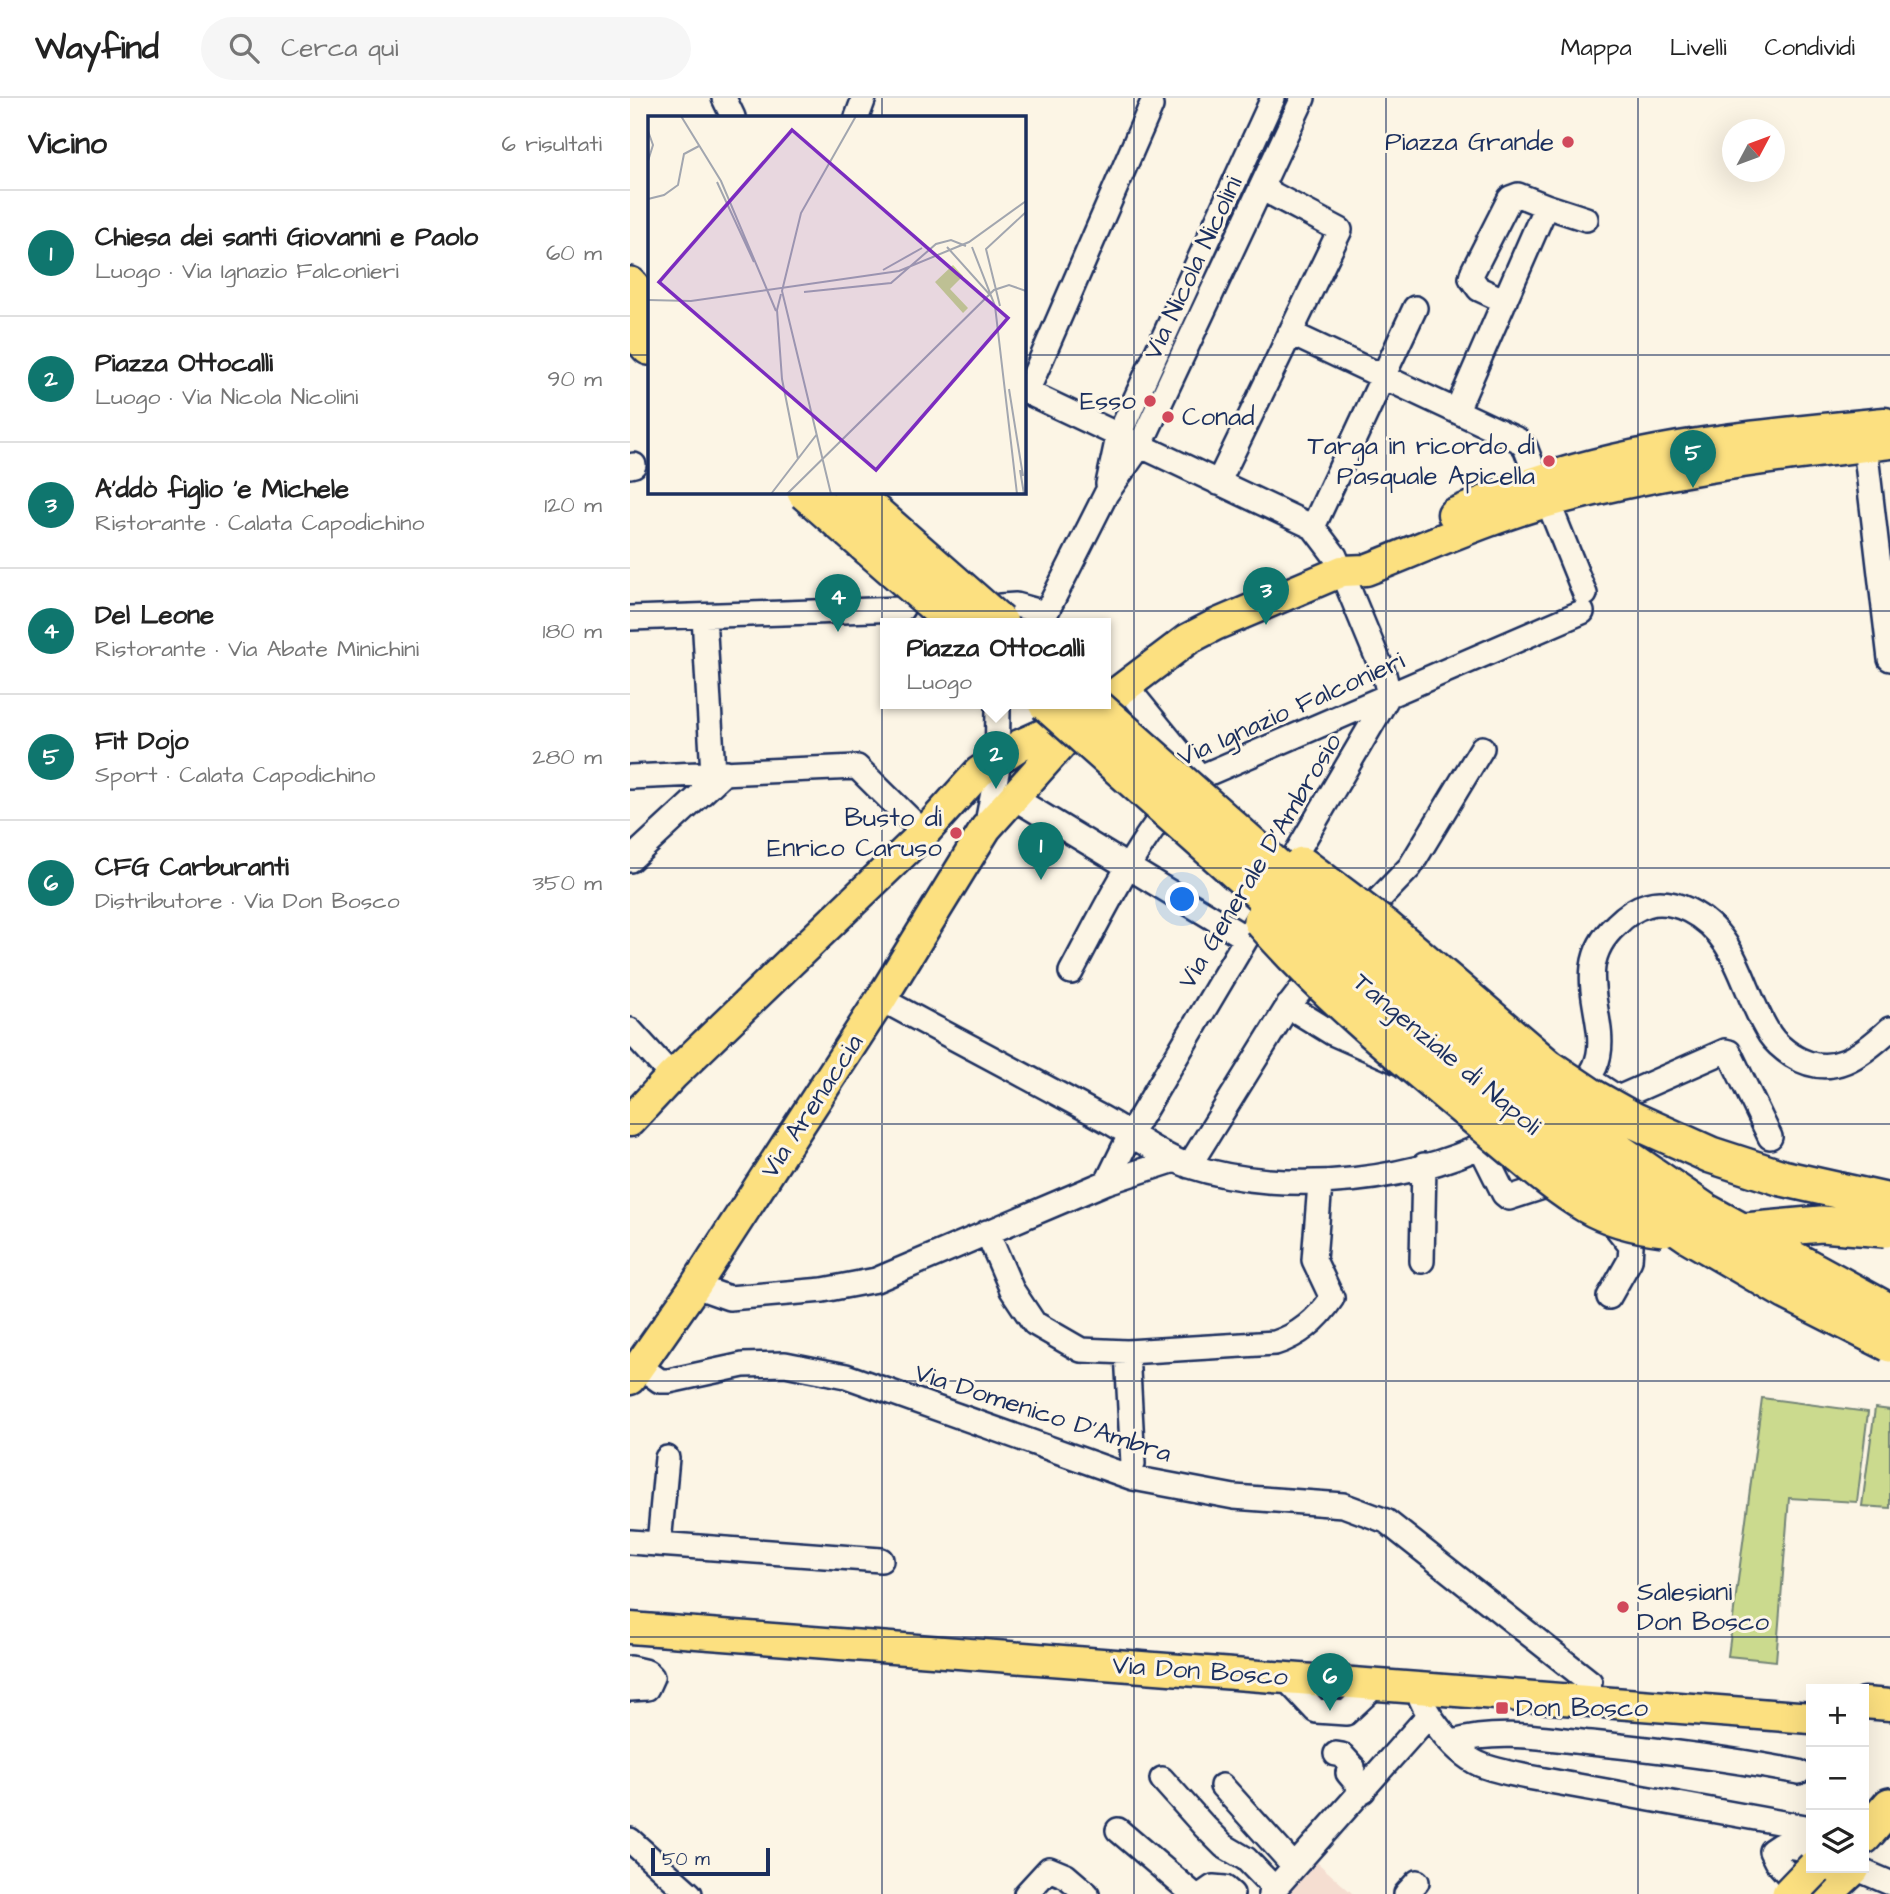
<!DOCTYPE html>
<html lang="it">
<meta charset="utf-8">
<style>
:root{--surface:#fff;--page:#f6f6f6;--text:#222;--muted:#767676;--line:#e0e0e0;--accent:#0f766e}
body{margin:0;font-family:"Architects Daughter",sans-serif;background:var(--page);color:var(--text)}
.controls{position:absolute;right:21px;bottom:21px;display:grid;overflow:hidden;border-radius:0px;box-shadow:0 7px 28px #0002}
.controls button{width:63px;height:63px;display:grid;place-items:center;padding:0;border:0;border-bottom:2px solid var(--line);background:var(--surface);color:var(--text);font:35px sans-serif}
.compass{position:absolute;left:1092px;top:21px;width:63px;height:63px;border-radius:50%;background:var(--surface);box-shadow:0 7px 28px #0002;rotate:49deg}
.scale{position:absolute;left:21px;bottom:18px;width:119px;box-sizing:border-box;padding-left:7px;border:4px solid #1b2f5e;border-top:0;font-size:19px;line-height:24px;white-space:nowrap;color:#1b2f5e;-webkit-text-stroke:5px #fcf5e5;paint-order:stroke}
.you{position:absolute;left:553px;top:802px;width:24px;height:24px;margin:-18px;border:5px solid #fff;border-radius:50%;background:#1a73e8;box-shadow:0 0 0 10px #1a73e833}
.badge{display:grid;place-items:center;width:46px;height:46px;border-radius:50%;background:var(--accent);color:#fff;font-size:23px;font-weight:700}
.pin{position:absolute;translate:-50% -58px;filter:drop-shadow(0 2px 4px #0008)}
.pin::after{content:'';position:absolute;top:37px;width:24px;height:21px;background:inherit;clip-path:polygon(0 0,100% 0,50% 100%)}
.popup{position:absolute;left:250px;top:520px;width:231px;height:91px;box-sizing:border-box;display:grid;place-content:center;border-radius:0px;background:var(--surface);filter:drop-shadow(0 2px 5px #0005);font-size:23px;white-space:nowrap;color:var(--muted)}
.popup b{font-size:26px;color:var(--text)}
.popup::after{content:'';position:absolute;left:50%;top:100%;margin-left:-14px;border:14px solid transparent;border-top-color:var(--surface)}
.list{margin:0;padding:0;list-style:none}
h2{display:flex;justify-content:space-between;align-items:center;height:91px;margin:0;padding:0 28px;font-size:30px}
h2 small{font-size:23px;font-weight:400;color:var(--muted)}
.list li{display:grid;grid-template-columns:46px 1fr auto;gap:21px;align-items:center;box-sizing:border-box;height:126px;padding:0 28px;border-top:2px solid var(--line)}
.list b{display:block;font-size:26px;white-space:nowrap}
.list p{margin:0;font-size:23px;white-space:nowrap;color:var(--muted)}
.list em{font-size:23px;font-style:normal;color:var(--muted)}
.icon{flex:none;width:38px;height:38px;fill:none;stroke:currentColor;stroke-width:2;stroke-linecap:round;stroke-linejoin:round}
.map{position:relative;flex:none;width:1260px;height:1796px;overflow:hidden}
header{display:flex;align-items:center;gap:42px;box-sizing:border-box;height:98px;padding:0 35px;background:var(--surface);border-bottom:2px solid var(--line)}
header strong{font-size:33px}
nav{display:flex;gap:38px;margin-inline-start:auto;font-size:24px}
.search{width:490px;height:63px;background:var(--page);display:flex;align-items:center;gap:18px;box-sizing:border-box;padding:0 24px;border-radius:38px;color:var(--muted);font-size:26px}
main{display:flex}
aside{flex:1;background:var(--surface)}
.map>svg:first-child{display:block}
</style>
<header>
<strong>Wayfind</strong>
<div class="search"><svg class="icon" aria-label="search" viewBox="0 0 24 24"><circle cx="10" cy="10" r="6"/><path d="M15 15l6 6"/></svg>Cerca qui</div>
<nav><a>Mappa</a><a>Livelli</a><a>Condividi</a></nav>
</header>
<main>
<aside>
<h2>Vicino<small>6 risultati</small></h2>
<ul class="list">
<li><span class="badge">1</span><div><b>Chiesa dei santi Giovanni e Paolo</b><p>Luogo · Via Ignazio Falconieri</p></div><em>60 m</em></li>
<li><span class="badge">2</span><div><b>Piazza Ottocalli</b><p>Luogo · Via Nicola Nicolini</p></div><em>90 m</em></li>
<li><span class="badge">3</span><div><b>A'ddò figlio 'e Michele</b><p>Ristorante · Calata Capodichino</p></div><em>120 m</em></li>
<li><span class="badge">4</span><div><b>Del Leone</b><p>Ristorante · Via Abate Minichini</p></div><em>180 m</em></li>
<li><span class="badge">5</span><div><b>Fit Dojo</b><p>Sport · Calata Capodichino</p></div><em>280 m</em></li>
<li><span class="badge">6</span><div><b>CFG Carburanti</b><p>Distributore · Via Don Bosco</p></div><em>350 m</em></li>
</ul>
</aside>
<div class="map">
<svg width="1260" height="1796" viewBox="0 0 1260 1796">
<rect width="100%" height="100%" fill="#fcf5e5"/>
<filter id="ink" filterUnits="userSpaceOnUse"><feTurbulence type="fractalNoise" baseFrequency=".0143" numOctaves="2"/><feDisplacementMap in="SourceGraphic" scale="14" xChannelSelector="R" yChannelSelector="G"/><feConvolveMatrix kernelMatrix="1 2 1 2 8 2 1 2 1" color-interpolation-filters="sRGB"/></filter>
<g filter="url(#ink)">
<path fill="#f5ded1" d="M681 1759 723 1796H651Z"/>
<path fill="#cbda8e" stroke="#738476" stroke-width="2" d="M1132 1300 1238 1314 1227 1404 1159 1400 1146 1563 1098 1558Z
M1245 1310 1260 1312V1410L1232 1408Z"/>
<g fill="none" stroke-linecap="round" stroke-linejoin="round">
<defs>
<path id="minor" d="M94 0 103 19
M521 8 397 294 683 429 705 458 754 576 759 597 654 776
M227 19 234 0
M875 203 849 191 841 180 843 173 880 100 888 97 916 108
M660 235 888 342 895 349 908 383
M827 312 916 108 956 121
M1235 348 1260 561
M0 368 4 367
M588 385 710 132 631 90
M478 386 488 339 643 0
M918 404 955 496
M683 429 785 210
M370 508 386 507 415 515
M74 518 83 675
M0 520 272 511
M411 525 476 396 510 348 673 0
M496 588 570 679
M0 679 227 669 294 735
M384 700 616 840
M356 730 367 674 368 612
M0 762 95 674
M726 825 780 769 852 650
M441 874C471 819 520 714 570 679L952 514
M251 901C323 940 396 978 467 1017 498 1033 528 1057 560 1068 654 1099 795 1085 880 1033
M658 908 702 935 770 965
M0 932 42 978
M968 987 988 1000 1095 953 1099 954 1140 1039
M939 996C1012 951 924 883 986 827 994 819 1005 810 1017 807 1030 803 1045 806 1058 812 1110 838 1111 893 1140 937 1146 946 1154 952 1163 958 1201 982 1232 957 1260 931
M850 1048 874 1096 879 1100 913 1089 933 1090
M559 1068 655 913 690 867
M477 1084 501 1035 635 809
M978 1119 1001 1148 1000 1162 979 1199
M357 1134 382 1192 404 1225 451 1252 497 1254 645 1245C670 1237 688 1221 702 1200L684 1162 690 1086
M792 1163 794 1067
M65 1188 99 1200 193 1192 246 1182 477 1084 545 1062
M497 1254 503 1366
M9 1268 30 1283H39L113 1267 155 1266 216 1278 503 1380 604 1399 713 1407 756 1423 960 1584
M0 1444 251 1462
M29 1446 37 1360
M0 1570 17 1574 22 1579 17 1590 0 1591
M655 1580 686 1613 716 1615 746 1587
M787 1590C794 1616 827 1659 854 1668 868 1673 883 1676 898 1679L1181 1730
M823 1644C870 1631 914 1640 961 1645 1031 1652 1100 1661 1169 1674
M706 1656 712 1657 723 1669 718 1675 733 1693
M532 1681 574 1728 594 1748 616 1761 645 1791
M592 1688 664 1768
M488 1732 563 1796
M0 1742 60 1796
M1225 1770 1260 1785
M396 1796 419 1771 436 1778 457 1796
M573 1796 583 1789 595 1790 602 1796
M640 1796 799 1617
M776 1796 787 1784
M1175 1796 1146 1763 1141 1753 1150 1747 1181 1752"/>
<path id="major" d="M823 416C851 405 879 392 908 383 1020 346 1139 336 1255 325
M476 603 558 541 585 527 712 473 736 472C790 451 844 426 900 409 1018 374 1138 359 1260 345
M0 1023 42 978 294 735 349 674 390 647 446 622
M0 1281 65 1188 251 901 356 730 458 616
M0 1530 1181 1620
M1234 1605 1260 1607"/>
<path id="highway" d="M0 187 19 209
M0 227 19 249
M1234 1738 1260 1708
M1194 1796 1222 1770"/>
</defs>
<use href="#minor" stroke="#1b2f5e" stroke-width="28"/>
<use href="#major" stroke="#1b2f5e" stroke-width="35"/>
<use href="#highway" stroke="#1b2f5e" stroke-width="40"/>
<use href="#minor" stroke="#fcf5e5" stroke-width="23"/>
<use href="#major" stroke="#fce080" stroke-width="30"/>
<use href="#highway" stroke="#fce080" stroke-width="35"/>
<defs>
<path id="highway-bridge" d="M175 394 325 525
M221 394 370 525
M416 605 784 932 896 1025 1059 1137 1157 1194 1260 1246
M462 605 836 937 928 1012 1075 1113 1260 1214
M672 767 756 830 918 969 964 1000 1003 1022 1081 1057 1152 1080 1260 1104
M631 822C697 898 775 961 852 1025 886 1052 919 1085 957 1107 981 1121 1007 1127 1034 1130
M1104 1134 1191 1126 1255 1131
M1160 1796 1185 1770"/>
</defs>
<use href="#highway-bridge" stroke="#1b2f5e" stroke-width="40" stroke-linecap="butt"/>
<use href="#highway-bridge" stroke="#fce080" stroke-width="35"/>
</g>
</g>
<path fill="none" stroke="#1b2f5e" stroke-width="2" stroke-opacity="0.55" d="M252 0V19M504 0V1796M756 0V1796M1008 0V1796M0 257H19M394 257H1260M252 394V1796M0 513H1260M0 770H1260M0 1026H1260M0 1283H1260M0 1539H1260"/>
<g fill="#d1495b" stroke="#fcf5e5" stroke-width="2.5">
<circle cx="938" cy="44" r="7"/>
<circle cx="520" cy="303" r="7"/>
<circle cx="538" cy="319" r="7"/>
<circle cx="919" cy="363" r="7"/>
<circle cx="326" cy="735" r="7"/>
<circle cx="993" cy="1509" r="7"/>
<rect x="865" y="1603" width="14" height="14" rx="3.5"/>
</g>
<g text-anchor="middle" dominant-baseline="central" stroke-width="6" stroke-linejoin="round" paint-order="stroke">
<g font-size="26" fill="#1b2f5e" stroke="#fcf5e5" text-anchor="end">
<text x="924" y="44">Piazza Grande</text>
<text x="506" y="303">Esso</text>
<text x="552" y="319" text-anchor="start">Conad</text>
<text x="905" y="348">Targa in ricordo di<tspan x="905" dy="30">Pasquale Apicella</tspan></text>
<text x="312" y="720">Busto di<tspan x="312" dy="30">Enrico Caruso</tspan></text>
<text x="1007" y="1494" text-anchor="start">Salesiani<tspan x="1007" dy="30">Don Bosco</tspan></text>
<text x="886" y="1610" text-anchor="start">Don Bosco</text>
</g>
<g font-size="26" fill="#1b2f5e" stroke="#fcf5e5">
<text transform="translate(563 170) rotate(-65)">Via Nicola Nicolini</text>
<text transform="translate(661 611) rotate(-24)">Via Ignazio Falconieri</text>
<text transform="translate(630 763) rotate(-59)">Via Generale D'Ambrosio</text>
<text transform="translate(817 956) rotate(40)">Tangenziale di Napoli</text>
<text transform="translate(182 1008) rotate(-57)">Via Arenaccia</text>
<text transform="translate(413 1315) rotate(18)">Via Domenico D'Ambra</text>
<text transform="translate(570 1573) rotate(4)">Via Don Bosco</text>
</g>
</g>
<g transform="translate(18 18)">
<rect width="378" height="378" fill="#fcf5e5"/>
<path d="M305 149 315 160 302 173 320 192 315 197 287 166Z" fill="#cbda8e"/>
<path fill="none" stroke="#a2a6af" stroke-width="2" d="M33 0 73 65 128 195M0 15 5 29 0 45M69 66 106 146M0 83 16 79 30 69 36 38 51 30M299 131 343 180M324 131 347 190 369 378M235 154 274 132M156 176 243 167 288 128 303 124 318 130M133 178 129 194 134 263 150 343M0 184 43 185 251 155 321 126 378 85M352 190 338 133 378 96M361 273 375 360M372 354 376 378M123 378 169 318M139 378 346 174 361 169 378 175M183 378 134 175 153 97 208 0"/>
<path fill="#7b2cbf" fill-opacity="0.15" stroke="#7b2cbf" stroke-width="3.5" d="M144 14 360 202 228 354 11 166Z"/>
<rect width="378" height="378" fill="none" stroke="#1b2f5e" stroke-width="3.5"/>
</g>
</svg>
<div class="controls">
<button>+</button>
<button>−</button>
<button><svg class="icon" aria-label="layers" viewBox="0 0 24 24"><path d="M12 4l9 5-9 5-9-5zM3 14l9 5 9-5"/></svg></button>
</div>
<svg class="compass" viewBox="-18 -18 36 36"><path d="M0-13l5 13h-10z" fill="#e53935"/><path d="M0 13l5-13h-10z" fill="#767676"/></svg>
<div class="scale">50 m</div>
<div class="you"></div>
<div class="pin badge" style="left:411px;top:782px">1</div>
<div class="pin badge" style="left:366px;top:691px">2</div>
<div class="popup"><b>Piazza Ottocalli</b>Luogo</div>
<div class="pin badge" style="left:636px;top:527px">3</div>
<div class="pin badge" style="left:208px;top:534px">4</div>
<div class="pin badge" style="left:1063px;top:390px">5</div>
<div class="pin badge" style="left:700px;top:1613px">6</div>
</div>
</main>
